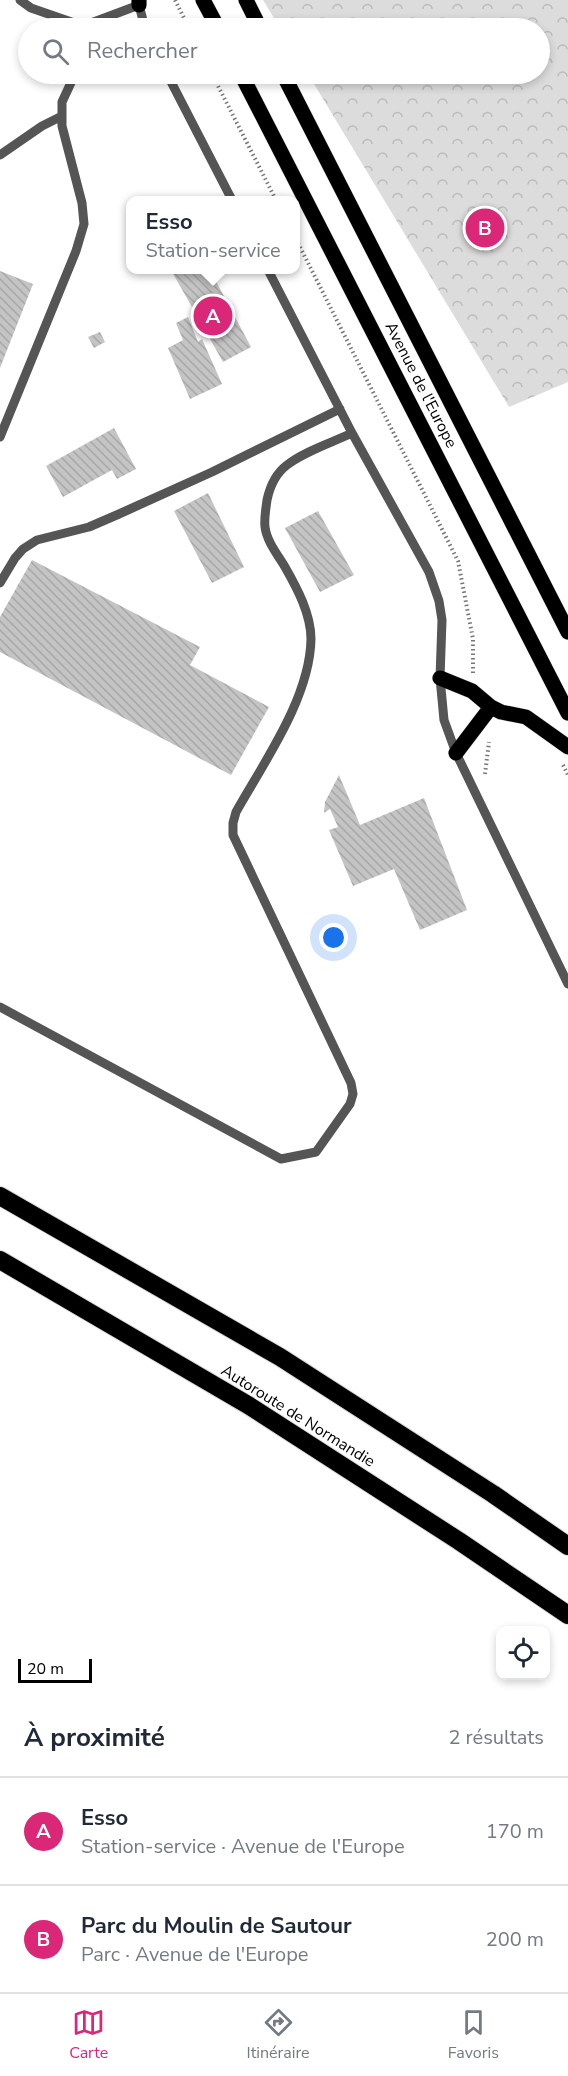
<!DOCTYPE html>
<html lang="fr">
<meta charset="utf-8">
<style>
:root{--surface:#fff;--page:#f6f6f7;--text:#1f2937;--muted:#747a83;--line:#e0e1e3;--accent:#db2777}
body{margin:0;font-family:"Nunito Sans",sans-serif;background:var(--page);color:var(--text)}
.controls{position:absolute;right:18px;bottom:18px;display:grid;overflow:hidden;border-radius:12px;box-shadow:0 3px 9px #0003}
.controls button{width:54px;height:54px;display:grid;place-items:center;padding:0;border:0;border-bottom:2px solid var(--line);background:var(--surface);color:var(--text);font:30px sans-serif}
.scale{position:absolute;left:18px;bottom:15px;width:74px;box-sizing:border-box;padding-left:6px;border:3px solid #000;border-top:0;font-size:16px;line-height:21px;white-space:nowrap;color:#000;-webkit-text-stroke:4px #fff;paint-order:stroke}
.you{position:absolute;left:334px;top:938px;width:21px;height:21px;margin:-15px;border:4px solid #fff;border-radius:50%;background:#1a73e8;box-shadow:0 0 0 9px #1a73e833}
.badge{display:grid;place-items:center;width:39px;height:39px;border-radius:50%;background:var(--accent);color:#fff;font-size:20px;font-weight:700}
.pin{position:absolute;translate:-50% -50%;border:3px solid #fff;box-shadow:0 2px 6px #0006}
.popup{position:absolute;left:126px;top:196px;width:174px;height:78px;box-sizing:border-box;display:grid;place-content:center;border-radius:12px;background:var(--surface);filter:drop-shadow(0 2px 4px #0005);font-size:20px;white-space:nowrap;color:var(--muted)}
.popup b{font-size:22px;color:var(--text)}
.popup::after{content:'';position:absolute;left:50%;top:100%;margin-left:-12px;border:12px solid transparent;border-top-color:var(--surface)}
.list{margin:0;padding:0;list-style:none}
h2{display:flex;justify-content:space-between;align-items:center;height:78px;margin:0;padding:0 24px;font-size:26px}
h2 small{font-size:20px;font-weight:400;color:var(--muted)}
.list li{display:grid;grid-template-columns:39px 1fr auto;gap:18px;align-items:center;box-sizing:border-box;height:108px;padding:0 24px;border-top:2px solid var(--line)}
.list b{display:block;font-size:22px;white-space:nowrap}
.list p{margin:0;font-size:20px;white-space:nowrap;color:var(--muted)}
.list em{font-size:20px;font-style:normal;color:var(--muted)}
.icon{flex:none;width:33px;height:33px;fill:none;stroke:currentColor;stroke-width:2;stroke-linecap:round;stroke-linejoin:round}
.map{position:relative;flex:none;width:568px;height:1698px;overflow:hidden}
.search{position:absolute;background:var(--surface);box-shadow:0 3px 9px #0003;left:18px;right:18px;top:18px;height:66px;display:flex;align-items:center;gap:15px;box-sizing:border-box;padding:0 21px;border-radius:33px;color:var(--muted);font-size:22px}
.sheet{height:294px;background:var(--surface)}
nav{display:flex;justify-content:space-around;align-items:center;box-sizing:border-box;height:84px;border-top:2px solid var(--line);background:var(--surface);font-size:16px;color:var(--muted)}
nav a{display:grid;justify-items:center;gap:3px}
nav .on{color:var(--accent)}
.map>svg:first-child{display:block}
</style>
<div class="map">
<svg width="568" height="1698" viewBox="0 0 568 1698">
<defs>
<pattern id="forest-crowns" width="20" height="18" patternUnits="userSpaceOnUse" patternTransform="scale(1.5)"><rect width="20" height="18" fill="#dcdcdc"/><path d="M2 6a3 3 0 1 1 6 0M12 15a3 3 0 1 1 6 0" fill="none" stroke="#bbb"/></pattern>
<pattern id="building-back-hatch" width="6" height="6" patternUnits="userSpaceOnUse" patternTransform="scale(1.5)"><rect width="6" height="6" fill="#c4c4c4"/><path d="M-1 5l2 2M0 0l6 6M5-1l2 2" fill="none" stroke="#a7a7a7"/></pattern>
</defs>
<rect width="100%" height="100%" fill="#fff"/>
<path fill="url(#forest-crowns)" d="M263 0H568V382L509 407 308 74H540V28H280Z"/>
<path fill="url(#building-back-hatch)" d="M171 270H210L251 347 223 362Z
M0 271 33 284 0 368Z
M188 317 198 342 202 339 222 384 190 399 168 348 183 340 176 323Z
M100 332 105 342 94 348 88 337Z
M114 428 136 469 117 479 112 470 63 497 46 466Z
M208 493 244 567 212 583 174 511Z
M318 511 354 575 320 592 285 528Z
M32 560 200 647 190 665 269 707 231 775 0 652V617Z
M339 775 360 825 424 798 467 910 420 930 394 869 353 886 329 830 338 827 330 809 324 813 325 802Z"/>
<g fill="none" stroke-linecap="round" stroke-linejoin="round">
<defs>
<path id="primary" d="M203 0 218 28
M246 0 260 28
M139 5V0
M241 74 568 713
M283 74 568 632
M440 678 472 691 491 707
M456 753 491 707 501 712 526 717 568 747"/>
<path id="highway" d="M0 1196 280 1357 493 1494 568 1546
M0 1260 248 1405 459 1541 568 1615"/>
</defs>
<use href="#primary" stroke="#dbdbdb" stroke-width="16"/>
<use href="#highway" stroke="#dbdbdb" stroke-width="20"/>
<path stroke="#777" stroke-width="4" stroke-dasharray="1.5 3" stroke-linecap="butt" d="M175 0 189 28
M212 74 276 200
M296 239 458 561 473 639V673
M563 765 568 775
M485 774 489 742"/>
<path stroke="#555" stroke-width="9" d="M20 0 31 8 83 26
M82 28 83 26 139 5 145 28
M167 74 232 200
M0 155 42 126 62 116
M268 270 352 433 429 572 439 601 442 620 440 678 444 720 456 753 568 984
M0 437 76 251 84 224 82 203 62 126V102L75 74
M0 583 15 558 23 549 37 540 89 527 119 514 212 472 340 409
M0 1007 281 1159 316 1152 350 1104 353 1094 351 1083 233 835V823L236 812C264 762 310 698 311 639 311 614 297 588 285 567 278 555 267 542 265 527 264 518 266 508 267 500 270 486 275 474 287 465 305 451 331 443 352 433"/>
<use href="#primary" stroke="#000" stroke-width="15"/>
<use href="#highway" stroke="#000" stroke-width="18"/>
</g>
<g text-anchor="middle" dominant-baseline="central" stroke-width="5" stroke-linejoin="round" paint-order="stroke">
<g font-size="16" fill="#000" stroke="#fff">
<text transform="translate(421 385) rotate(63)">Avenue de l'Europe</text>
<text transform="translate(298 1416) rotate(32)">Autoroute de Normandie</text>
</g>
</g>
</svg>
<div class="controls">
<button><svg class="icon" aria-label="locate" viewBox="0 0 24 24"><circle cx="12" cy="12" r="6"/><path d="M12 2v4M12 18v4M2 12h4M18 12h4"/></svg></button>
</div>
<div class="scale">20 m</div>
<div class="you"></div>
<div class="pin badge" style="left:213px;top:316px">A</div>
<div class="popup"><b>Esso</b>Station-service</div>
<div class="pin badge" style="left:485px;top:228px">B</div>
<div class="search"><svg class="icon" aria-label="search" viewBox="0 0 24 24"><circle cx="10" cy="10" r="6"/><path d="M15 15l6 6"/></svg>Rechercher</div>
</div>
<section class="sheet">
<h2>À proximité<small>2 résultats</small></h2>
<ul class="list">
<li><span class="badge">A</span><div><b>Esso</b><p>Station-service · Avenue de l'Europe</p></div><em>170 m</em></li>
<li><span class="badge">B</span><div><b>Parc du Moulin de Sautour</b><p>Parc · Avenue de l'Europe</p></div><em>200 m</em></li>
</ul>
</section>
<nav>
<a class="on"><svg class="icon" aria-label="map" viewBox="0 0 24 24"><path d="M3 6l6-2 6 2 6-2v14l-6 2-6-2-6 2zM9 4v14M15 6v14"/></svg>Carte</a>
<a><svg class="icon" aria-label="directions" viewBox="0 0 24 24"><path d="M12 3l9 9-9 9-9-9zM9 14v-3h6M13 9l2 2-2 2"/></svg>Itinéraire</a>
<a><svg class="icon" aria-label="saved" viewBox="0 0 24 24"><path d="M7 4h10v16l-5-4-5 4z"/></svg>Favoris</a>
</nav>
